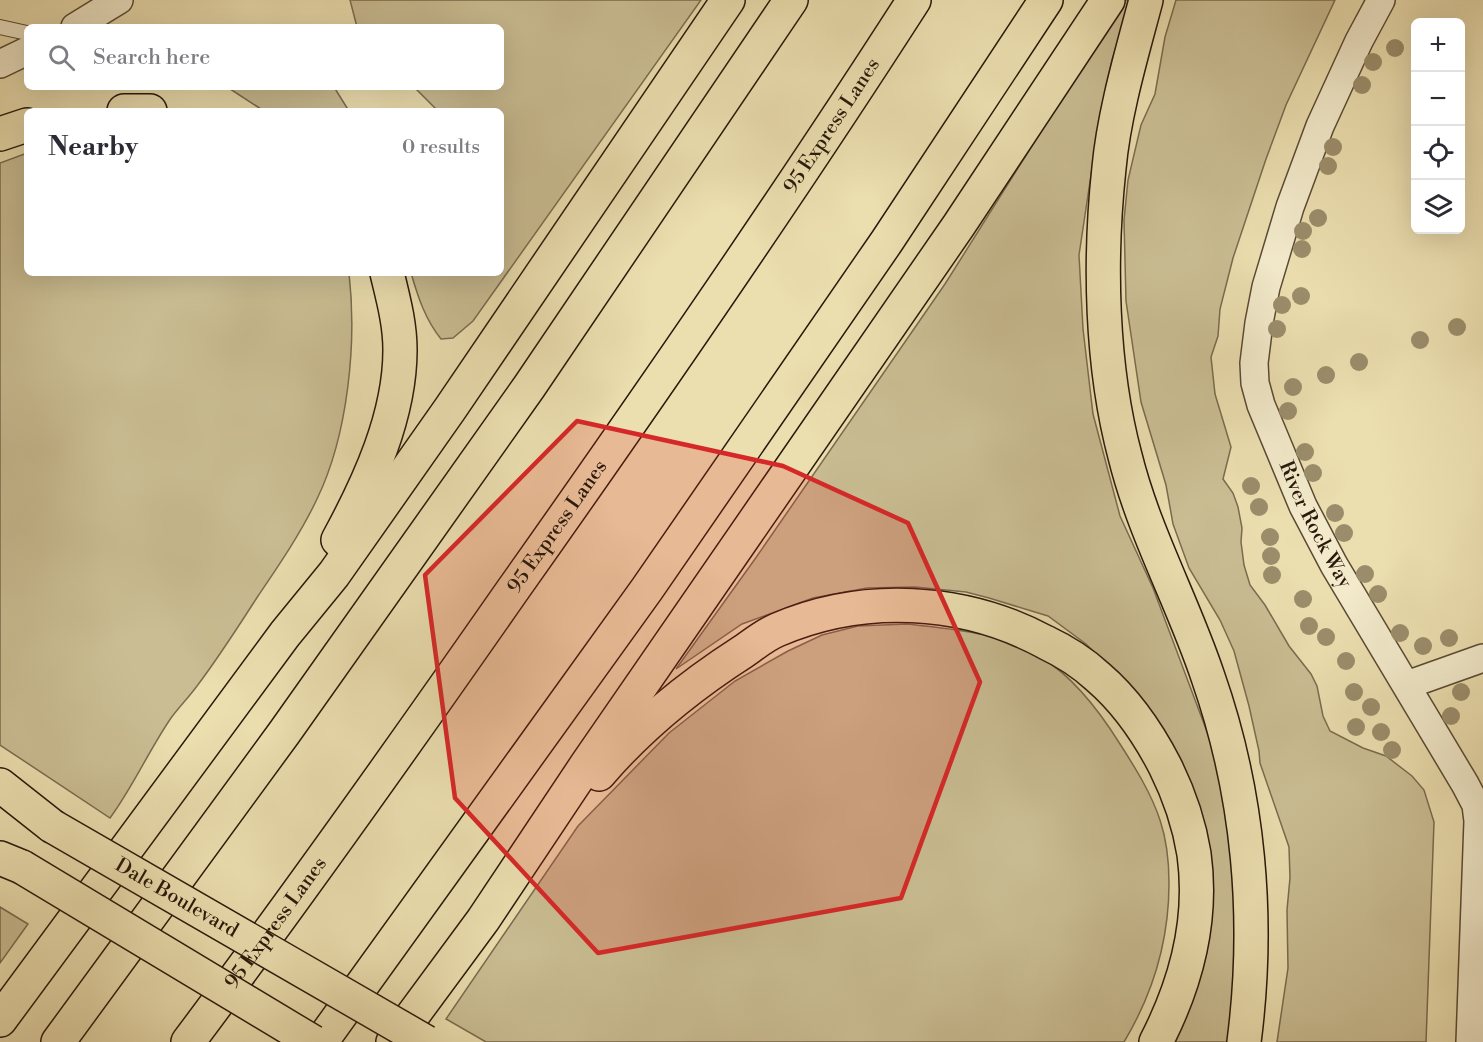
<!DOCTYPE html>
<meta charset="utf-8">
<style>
:root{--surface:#fff;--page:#f7f7f7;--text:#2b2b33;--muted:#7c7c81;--line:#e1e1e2}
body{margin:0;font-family:"Libre Bodoni",serif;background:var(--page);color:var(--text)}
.controls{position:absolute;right:18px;top:18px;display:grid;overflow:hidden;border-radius:9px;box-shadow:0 6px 24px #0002}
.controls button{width:54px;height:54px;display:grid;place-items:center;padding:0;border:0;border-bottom:2px solid var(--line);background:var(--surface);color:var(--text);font:30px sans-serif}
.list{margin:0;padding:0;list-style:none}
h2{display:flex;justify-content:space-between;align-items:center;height:78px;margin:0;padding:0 24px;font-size:26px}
h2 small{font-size:20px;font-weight:400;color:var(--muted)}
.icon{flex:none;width:33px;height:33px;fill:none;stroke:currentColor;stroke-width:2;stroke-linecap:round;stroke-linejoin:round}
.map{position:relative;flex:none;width:1483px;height:1042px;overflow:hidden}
.search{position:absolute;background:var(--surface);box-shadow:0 6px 24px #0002;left:24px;top:24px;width:480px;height:66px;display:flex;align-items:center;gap:15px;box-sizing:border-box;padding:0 21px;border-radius:9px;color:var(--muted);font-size:22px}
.panel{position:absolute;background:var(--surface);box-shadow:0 6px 24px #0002;left:24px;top:108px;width:480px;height:168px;border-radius:9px}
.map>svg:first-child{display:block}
</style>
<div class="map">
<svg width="1483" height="1042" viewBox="0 0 1483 1042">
<rect width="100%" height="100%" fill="#ebdeaf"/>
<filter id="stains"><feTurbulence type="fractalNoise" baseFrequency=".00333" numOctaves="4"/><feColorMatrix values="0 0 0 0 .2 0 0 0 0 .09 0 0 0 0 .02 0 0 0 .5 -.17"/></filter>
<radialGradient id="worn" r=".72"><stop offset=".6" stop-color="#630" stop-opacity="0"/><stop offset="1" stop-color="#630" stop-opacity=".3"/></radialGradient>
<path fill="#cabd93" stroke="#7a6b4f" stroke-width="1.5" d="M350 0H701L473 321 453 338 441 339C425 319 418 297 411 273H501V111H438L414 87H501V27H357Z
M1124 0H1131L1112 60 1101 111 1091 175 1079 255 1083 329 1093 414 1120 516 1153 588 1221 769 1233 839 1240 972 1230 1042H1171L1207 946 1213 898 1207 851 1138 695 1086 644 1048 616 989 598 966 592 915 587 867 588 813 598 742 624 676 669 755 559 945 284Z
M1176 0H1335L1286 105 1266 159 1233 258 1220 309 1218 336 1211 357 1215 394 1231 447 1223 479 1233 493 1238 507 1242 528 1241 542 1244 565 1250 585 1265 605 1289 646 1311 674 1317 686 1323 716 1330 731 1363 748 1386 756 1412 776 1424 790 1434 822 1426 1042H1277L1288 968 1287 910 1290 878 1289 847 1260 763 1259 751 1249 706 1234 651 1220 620 1189 568 1173 524 1166 485 1141 402 1126 301 1124 220 1128 180 1141 125 1155 94 1165 37Z
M227 87H334L349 111H264Z
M27 153V273H349C357 343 348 435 317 499 301 533 279 565 258 596 238 627 219 657 197 686 189 697 179 707 171 718 149 750 133 787 110 818L0 745V163Z
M907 624C952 629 1002 632 1042 658 1075 678 1100 712 1120 744 1136 769 1151 793 1160 820 1167 841 1169 862 1169 883 1169 941 1154 992 1124 1042H486L446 1019 578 826 669 733 735 681 788 651 822 635 858 626Z
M0 907 28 924 0 963Z"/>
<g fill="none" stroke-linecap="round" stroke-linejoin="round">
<defs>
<path id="service" d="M0 27 27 33"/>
<g id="minor">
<path id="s1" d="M1381 0 1359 41 1320 126 1290 207 1266 287 1259 323 1254 363 1255 383 1261 405 1303 506 1334 565 1465 784 1476 805 1478 821 1470 1042"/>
<path d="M75 27 119 0"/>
<path d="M0 64 27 51"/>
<path d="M1407 685 1483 658"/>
</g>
<g id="motorway">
<path d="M1146 0C1132 53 1114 113 1109 168 1099 260 1101 366 1125 456 1144 533 1183 602 1208 677 1249 794 1260 919 1244 1042"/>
<path d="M124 111H150"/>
<path d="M0 134 27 125"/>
<path d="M338 540C369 483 400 416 400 350 400 323 393 298 387 273"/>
<path d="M599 774C640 726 691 685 744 651 754 644 765 635 777 630 863 593 963 598 1045 642 1064 651 1083 663 1098 677 1126 701 1148 733 1165 766 1179 794 1189 823 1194 854 1203 919 1186 984 1156 1042"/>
<path d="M0 785 52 826"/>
<path d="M0 858 22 867"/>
<path d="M0 1020 285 634 334 574 450 409 728 0"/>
<path d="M58 1042 284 733 529 387 791 0"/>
<path id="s2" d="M188 1042C299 894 406 743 512 591 650 396 785 201 914 0"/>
<path d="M321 1042 647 589 887 241 1046 0"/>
<path d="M393 1042 483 920 587 764 959 225 1108 0"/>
</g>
</defs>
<use href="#service" stroke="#5a4a34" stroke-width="16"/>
<use href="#minor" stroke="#5a4a34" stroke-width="30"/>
<use href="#motorway" stroke="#29190b" stroke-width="36"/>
<use href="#service" stroke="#f2eacb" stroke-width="14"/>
<use href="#minor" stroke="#f2eacb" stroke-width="27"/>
<use href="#motorway" stroke="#ebdeaf" stroke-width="33"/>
<defs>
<g id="primary-bridge">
<path id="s3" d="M52 826 426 1042"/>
<path d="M22 867 313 1042"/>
</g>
</defs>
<use href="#primary-bridge" stroke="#29190b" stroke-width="36" stroke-linecap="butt"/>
<use href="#primary-bridge" stroke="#ebdeaf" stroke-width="33"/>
</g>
<g fill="#9b8d6b">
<circle cx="1395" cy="48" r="9"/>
<circle cx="1373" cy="62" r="9"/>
<circle cx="1362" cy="85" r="9"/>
<circle cx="1333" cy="147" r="9"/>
<circle cx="1328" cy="166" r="9"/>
<circle cx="1318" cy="218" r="9"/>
<circle cx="1303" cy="231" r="9"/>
<circle cx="1302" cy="249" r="9"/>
<circle cx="1301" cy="296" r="9"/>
<circle cx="1282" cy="305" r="9"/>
<circle cx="1457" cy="327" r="9"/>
<circle cx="1277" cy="329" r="9"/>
<circle cx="1420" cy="340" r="9"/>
<circle cx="1359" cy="362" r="9"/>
<circle cx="1326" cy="375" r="9"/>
<circle cx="1293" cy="387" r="9"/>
<circle cx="1288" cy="411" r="9"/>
<circle cx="1305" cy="452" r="9"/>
<circle cx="1313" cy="473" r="9"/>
<circle cx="1251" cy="486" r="9"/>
<circle cx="1259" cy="507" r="9"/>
<circle cx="1335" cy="513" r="9"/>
<circle cx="1344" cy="533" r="9"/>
<circle cx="1270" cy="537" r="9"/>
<circle cx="1271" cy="556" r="9"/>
<circle cx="1365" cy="574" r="9"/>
<circle cx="1272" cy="575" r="9"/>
<circle cx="1378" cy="594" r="9"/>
<circle cx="1303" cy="599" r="9"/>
<circle cx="1309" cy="626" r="9"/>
<circle cx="1400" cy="633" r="9"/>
<circle cx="1326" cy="637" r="9"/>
<circle cx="1449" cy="638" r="9"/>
<circle cx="1423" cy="646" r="9"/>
<circle cx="1346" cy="661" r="9"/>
<circle cx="1354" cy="692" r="9"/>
<circle cx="1461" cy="692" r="9"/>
<circle cx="1371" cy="707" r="9"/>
<circle cx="1451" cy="716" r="9"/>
<circle cx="1356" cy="727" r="9"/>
<circle cx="1381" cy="732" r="9"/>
<circle cx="1392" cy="750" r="9"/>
</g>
<path fill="#d62828" fill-opacity="0.2" stroke="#d62828" stroke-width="4.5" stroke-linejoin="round" d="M577 421 783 466 908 523 980 682 901 898 598 953 455 798 425 575Z"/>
<g text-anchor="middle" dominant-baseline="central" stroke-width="4.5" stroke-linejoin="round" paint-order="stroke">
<g font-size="20" fill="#29190b" stroke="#f2eacb">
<text stroke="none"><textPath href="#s2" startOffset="1120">95 Express Lanes</textPath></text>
<text stroke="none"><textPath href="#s1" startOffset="561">River Rock Way</textPath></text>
<text stroke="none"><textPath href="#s2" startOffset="634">95 Express Lanes</textPath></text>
<text stroke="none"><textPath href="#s3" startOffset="144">Dale Boulevard</textPath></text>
<text stroke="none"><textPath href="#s2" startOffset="148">95 Express Lanes</textPath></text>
</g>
</g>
<rect width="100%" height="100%" filter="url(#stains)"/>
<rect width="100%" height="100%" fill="url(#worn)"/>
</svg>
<div class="controls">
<button>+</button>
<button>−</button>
<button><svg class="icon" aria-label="locate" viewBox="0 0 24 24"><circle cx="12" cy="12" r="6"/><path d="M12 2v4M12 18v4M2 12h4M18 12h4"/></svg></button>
<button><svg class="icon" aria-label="layers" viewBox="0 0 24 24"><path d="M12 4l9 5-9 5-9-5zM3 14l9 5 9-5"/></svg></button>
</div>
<div class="search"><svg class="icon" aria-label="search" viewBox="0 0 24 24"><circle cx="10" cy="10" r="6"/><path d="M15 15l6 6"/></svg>Search here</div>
<section class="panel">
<h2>Nearby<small>0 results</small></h2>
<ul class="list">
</ul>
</section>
</div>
